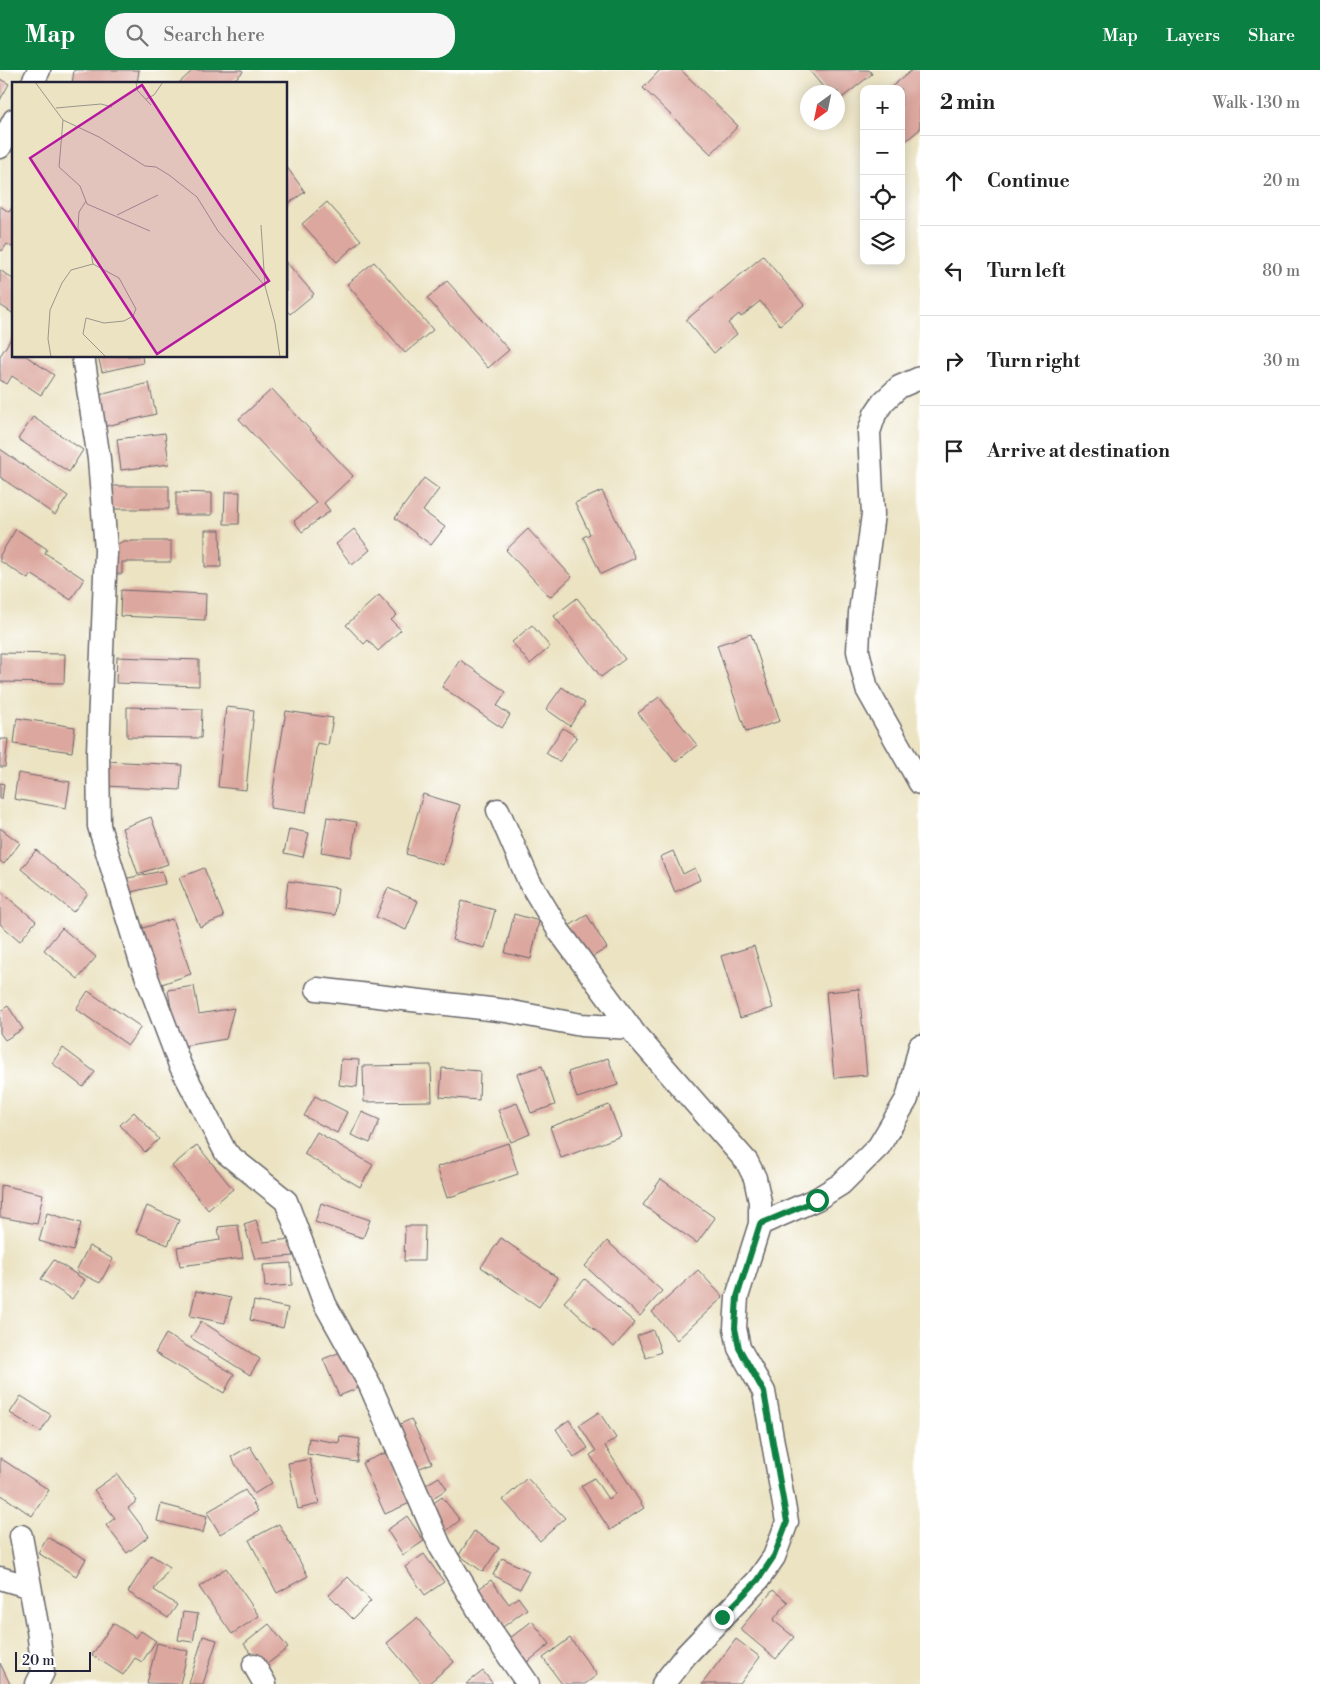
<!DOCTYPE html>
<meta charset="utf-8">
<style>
:root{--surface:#fff;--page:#f6f6f6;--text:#222;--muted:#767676;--line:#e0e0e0;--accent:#0b8043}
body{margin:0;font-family:"Libre Bodoni",serif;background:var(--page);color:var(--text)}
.controls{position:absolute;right:15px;top:15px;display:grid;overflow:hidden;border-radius:10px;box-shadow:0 2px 12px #0003}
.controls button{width:45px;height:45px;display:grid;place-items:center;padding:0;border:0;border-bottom:1px solid var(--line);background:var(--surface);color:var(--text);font:25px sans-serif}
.compass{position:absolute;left:800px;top:15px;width:45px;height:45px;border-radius:50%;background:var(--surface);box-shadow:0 2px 12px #0003;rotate:213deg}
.scale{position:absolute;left:15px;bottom:12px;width:76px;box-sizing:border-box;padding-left:5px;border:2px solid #22223b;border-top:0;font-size:14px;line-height:18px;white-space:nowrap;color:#22223b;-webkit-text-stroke:4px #fff;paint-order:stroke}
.stop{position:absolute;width:15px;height:15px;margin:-11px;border:4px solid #0b8043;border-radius:50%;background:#fff}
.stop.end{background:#0b8043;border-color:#fff;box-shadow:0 1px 5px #0008}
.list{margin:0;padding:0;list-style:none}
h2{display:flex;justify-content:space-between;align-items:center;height:65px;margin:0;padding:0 20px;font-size:21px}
h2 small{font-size:16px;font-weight:400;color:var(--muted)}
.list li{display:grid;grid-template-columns:32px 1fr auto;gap:15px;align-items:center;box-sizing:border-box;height:90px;padding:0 20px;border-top:1px solid var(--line)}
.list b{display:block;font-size:19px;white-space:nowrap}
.list em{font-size:16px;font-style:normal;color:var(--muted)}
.icon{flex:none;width:28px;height:28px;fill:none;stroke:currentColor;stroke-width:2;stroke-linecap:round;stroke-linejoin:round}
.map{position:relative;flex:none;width:920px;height:1614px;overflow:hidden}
header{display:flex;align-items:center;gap:30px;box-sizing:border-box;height:70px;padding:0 25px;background:var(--accent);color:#fff}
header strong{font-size:24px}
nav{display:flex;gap:28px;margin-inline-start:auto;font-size:18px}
.search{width:350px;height:45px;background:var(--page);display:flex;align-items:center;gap:12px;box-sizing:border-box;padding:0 18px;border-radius:20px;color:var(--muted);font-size:19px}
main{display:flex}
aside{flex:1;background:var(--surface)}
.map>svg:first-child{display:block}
</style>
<header>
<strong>Map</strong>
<div class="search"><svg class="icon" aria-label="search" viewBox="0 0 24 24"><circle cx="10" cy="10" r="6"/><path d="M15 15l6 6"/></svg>Search here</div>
<nav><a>Map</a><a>Layers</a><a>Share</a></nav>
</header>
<main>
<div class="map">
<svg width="920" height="1614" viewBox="0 0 920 1614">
<rect width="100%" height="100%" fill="#fff"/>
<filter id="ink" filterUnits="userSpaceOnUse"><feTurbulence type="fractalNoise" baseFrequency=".02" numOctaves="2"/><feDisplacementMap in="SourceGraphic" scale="10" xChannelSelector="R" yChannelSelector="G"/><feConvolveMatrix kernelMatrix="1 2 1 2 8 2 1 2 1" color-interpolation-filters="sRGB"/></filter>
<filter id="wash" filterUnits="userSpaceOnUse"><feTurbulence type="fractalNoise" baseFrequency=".0096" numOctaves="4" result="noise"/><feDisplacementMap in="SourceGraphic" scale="20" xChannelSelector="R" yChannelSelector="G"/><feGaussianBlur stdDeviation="1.12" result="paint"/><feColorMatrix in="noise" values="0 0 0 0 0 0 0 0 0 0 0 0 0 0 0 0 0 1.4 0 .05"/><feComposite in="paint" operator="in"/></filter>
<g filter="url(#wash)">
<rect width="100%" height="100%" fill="#ebe3c2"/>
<g id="blocks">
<path fill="#dca79e" d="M74 0H139L137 14H72Z
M193 0H242L243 2 229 14H178Z
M660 0H681L738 56 711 84 643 18Z
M809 0H869L872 4 838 31V22H827Z
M912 0H920V59L901 75V19H889Z
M0 9 9 14 0 30Z
M286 96 305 122 286 135Z
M327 132 361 170 337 192 302 154Z
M14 135V178L7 174 2 181 0 179V136L9 142Z
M763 186 804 235 780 255 760 231 741 247 739 244 728 253 737 264 714 283 686 250Z
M286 192 314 224 290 244 286 240Z
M374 192 433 260 405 283 347 214Z
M0 200 14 210V244L0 235Z
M447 211 509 280 488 298 427 228Z
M12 267 14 286H26L54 305 41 325 12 306 7 314 0 310V286Z
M98 286H142L143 293 102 302Z
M149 313 156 344 98 358 91 327Z
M272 319 353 406 324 433 330 441 302 462 294 451 317 433 239 349Z
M33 347 83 380 69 402 18 369Z
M165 363 169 394 121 400 117 369Z
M0 379 68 426 55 445 0 407Z
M424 408 439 419 423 441 445 457 431 475 395 448Z
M107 416H169V439H107Z
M602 421 635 488 601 504 583 467 590 464 575 433Z
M176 422 212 423V445H176Z
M225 422H240L239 454H224Z
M16 459 47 479 45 483 84 509 71 530 31 504 28 509 0 491V485Z
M354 459 370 480 352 495 336 474Z
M528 459 572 507 550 527 506 480Z
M205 460H220L221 497H205Z
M123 471H171V492H122V504H111L115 476Z
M121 520 206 524 205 550 120 546Z
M379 525 397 545 391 550 401 560 378 581 368 570 364 574 346 555Z
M577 528 625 589 601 607 554 546Z
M532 555 550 577 530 594 512 572Z
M751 564 780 651 746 662 717 575Z
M0 583 65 584 64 613 0 612Z
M117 587 199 590V616L116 613Z
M460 590 506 622 497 636 510 645 502 658 442 617Z
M562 617 585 633 570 656 546 639Z
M659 627 697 675 676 692 638 643Z
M127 637 202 639 201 668 127 667Z
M226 637 254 640 246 720 218 717Z
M286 641 333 648 328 675 317 673 306 743 270 738Z
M17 648 75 657 72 682 14 674Z
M563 658 577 667 559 692 546 683Z
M0 669H8L5 697H0Z
M107 691 182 695 180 720 106 716Z
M18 703 70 712 66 738 14 729Z
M0 713 4 714 2 729H0Z
M423 724 460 735 443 795 406 784Z
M151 747 168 794 138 804 122 758Z
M327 747 357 752 351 787 321 782Z
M0 758 20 773 4 794 0 791Z
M289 759 309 763 303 787 284 783Z
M36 780 88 824 73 842 21 799Z
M673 781 683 804 695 798 700 810 675 822 660 787Z
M204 798 224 847 200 857 179 808Z
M162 801 165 814 127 823 124 809Z
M288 811 338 818 335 845 285 838Z
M388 818 418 831 406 860 376 847Z
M0 821 36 851 20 871 0 854Z
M462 831 495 840 485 878 452 870Z
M514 844 539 851 531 889 505 883Z
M587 845 607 878 584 892 564 859Z
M172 849 191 904 159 915 140 859Z
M62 858 96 887 78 909 44 880Z
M754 876 773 938 740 948 721 886Z
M194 916 199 944 234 938 226 969 177 977 168 920Z
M859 919 867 1005 834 1008 826 922Z
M88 921 141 957 128 975 76 939Z
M8 936 23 959 5 970 0 963V941Z
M63 978 95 1002 83 1017 52 993Z
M608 988 618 1015 577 1028 568 1002Z
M341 989 359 990 357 1017 339 1015Z
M431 995 432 1031 364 1032 363 996Z
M542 996 555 1035 531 1043 517 1004Z
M442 998 480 1001 479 1030 440 1027Z
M315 1026 347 1042 337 1063 304 1046Z
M517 1033 530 1064 511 1072 498 1040Z
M609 1035 621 1066 561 1088 550 1057Z
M134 1042 159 1069 145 1082 120 1055Z
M362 1042 380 1050 370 1073 351 1065Z
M317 1062 373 1095 360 1117 304 1084Z
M508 1073 518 1104 447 1128 437 1097Z
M197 1075 233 1119 208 1140 172 1096Z
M661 1109 715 1148 697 1173 643 1135Z
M1 1115 43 1124 37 1154 0 1147Z
M321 1133 370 1150 363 1168 315 1152Z
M147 1136 179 1150 168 1175 136 1162Z
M47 1143 81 1153 73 1181 39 1171Z
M256 1150 263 1172 292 1169 294 1186 255 1189 244 1154Z
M238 1155 243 1188 180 1196 177 1177 220 1170 218 1157Z
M405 1156H425L424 1191H404Z
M501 1168 558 1208 539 1237 481 1197Z
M607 1171 662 1221 640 1246 585 1196Z
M89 1176 113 1189 100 1213 76 1201Z
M54 1190 85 1210 72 1229 41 1209Z
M291 1193 292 1215 265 1217 263 1195Z
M698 1200 723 1227 677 1270 652 1242Z
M585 1209 635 1253 614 1277 564 1232Z
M196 1221 231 1228 225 1253 190 1246Z
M254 1231 288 1238 283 1258 250 1250Z
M201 1251 260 1289 250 1305 191 1268Z
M653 1260 661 1282 646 1288 637 1266Z
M166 1264 234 1304 224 1323 155 1283Z
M348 1279 363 1316 339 1326 323 1289Z
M21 1326 51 1345 41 1362 10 1343Z
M599 1342 616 1368 605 1376 644 1438 610 1460 581 1416 594 1408 608 1429 615 1424 590 1385 596 1381 579 1355Z
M411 1349 432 1393 413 1401 392 1358Z
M569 1350 588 1378 574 1387 556 1359Z
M340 1366 360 1369 357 1392 307 1384 309 1368 339 1373Z
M250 1376 272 1413 254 1424 231 1387Z
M387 1382 410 1433 385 1444 362 1393Z
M0 1388 49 1420 32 1446 0 1424Z
M310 1389 319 1434 298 1439 288 1393Z
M117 1404 137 1431 128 1438 149 1466 127 1483 106 1455 115 1448 94 1420Z
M439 1407 447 1419 425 1433 417 1420Z
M527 1408 565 1448 540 1471 503 1430Z
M245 1420 258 1441 220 1464 207 1442Z
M442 1427 460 1450 445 1462 427 1438Z
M161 1434 207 1446 203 1463 157 1451Z
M407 1446 424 1471 403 1485 387 1460Z
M279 1454 308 1506 277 1523 249 1470Z
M474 1461 499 1478 483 1502 459 1485Z
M47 1467 86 1489 76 1506 38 1483Z
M424 1484 444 1512 425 1525 405 1497Z
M151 1485 170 1497 154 1520 177 1535 168 1548 128 1522Z
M502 1488 529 1501 520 1519 493 1505Z
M226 1498 259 1546 232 1564 199 1517Z
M348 1507 371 1531 353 1549 329 1525Z
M491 1510 509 1534 518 1527 527 1539 499 1560 472 1524Z
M773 1520 788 1532 773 1550 794 1567 776 1589 740 1559Z
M183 1542 198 1544 193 1572 178 1570Z
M417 1548 454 1592 428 1614H422L387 1573Z
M532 1551 550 1574 524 1595 505 1572Z
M113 1553 136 1568 141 1561 156 1571 142 1592 135 1588 123 1605 92 1585Z
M269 1554 288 1578 262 1598 244 1574Z
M203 1566 217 1570 203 1614H189Z
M570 1568 597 1605 585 1614H562L543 1588Z
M736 1569 760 1587 740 1614H702Z
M157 1573 188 1581 180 1614 147 1613Z
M0 1593 10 1614H0Z
M483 1601 493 1614H466Z"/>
</g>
</g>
<g filter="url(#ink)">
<use href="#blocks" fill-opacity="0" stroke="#68666a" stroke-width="1"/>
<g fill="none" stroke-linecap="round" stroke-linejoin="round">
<defs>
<path id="street" d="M32 14 39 0
M0 77 14 50
M83 286 99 389 106 480 98 682 99 756 140 889 180 995 226 1083 286 1131 325 1234 370 1315 440 1476 488 1556 528 1614
M920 308 899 317 883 332 875 344 869 362 873 444 860 543 858 581 867 619 920 713
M498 740 529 811 559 861 635 964 747 1092 755 1108 760 1132V1154L737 1227 735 1258 739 1278 764 1322 787 1452 774 1487 758 1510 686 1585 663 1614
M317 919 507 941 581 955 631 958
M760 1154 817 1129 841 1114 879 1076 907 1029 920 976
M21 1466 38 1560 43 1602 37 1614
M0 1508 30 1517
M254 1595 265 1614"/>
</defs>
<use href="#street" stroke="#68666a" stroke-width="25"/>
<use href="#street" stroke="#fff" stroke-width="22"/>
</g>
</g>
<g fill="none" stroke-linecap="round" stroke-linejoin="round" filter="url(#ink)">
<path stroke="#0b8043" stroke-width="6" d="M722 1547 758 1510 774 1486 787 1452 764 1322 739 1278 735 1258 737 1227 760 1154 817 1130"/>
</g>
<g transform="translate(12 12)">
<rect width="275" height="275" fill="#ebe3c2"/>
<path fill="none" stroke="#9b968c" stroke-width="1" d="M23 0 51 38 87 55 133 84 144 85 157 93 185 115 206 149 253 204 263 241 268 275M124 0 125 8 139 23M134 17 142 13 151 0M44 26 89 22 100 25M51 38 47 85 68 104 75 122 138 149M74 119 67 130 66 146 79 171 81 182M105 133 146 113M249 143 253 204M39 275 36 257 38 228 50 201 59 188 81 182 107 196 124 227 121 234 112 239 92 241 74 236 71 252 94 275"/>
<path fill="#b5179e" fill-opacity="0.15" stroke="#b5179e" stroke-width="2.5" d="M130 3 257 199 145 272 18 76Z"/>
<rect width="275" height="275" fill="none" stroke="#22223b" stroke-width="2.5"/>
</g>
</svg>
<div class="controls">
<button>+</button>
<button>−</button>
<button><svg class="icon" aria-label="locate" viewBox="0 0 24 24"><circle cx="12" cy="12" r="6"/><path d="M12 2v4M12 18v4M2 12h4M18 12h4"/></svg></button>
<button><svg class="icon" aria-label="layers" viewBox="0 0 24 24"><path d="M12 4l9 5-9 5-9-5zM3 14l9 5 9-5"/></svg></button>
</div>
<svg class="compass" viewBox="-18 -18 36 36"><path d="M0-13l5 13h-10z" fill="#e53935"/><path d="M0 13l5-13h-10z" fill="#767676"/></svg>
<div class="scale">20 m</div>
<div class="stop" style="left:817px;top:1130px"></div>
<div class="stop end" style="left:722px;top:1547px"></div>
</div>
<aside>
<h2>2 min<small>Walk · 130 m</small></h2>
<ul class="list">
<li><svg class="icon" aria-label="ahead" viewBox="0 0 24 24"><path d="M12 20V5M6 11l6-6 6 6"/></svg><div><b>Continue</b></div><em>20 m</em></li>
<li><svg class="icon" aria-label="left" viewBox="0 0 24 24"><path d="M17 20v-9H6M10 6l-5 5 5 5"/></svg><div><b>Turn left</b></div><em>80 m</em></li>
<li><svg class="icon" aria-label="right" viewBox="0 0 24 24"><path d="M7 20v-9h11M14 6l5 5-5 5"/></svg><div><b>Turn right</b></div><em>30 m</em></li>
<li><svg class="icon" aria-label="arrive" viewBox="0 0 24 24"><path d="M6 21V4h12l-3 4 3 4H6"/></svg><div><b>Arrive at destination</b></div></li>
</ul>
</aside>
</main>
